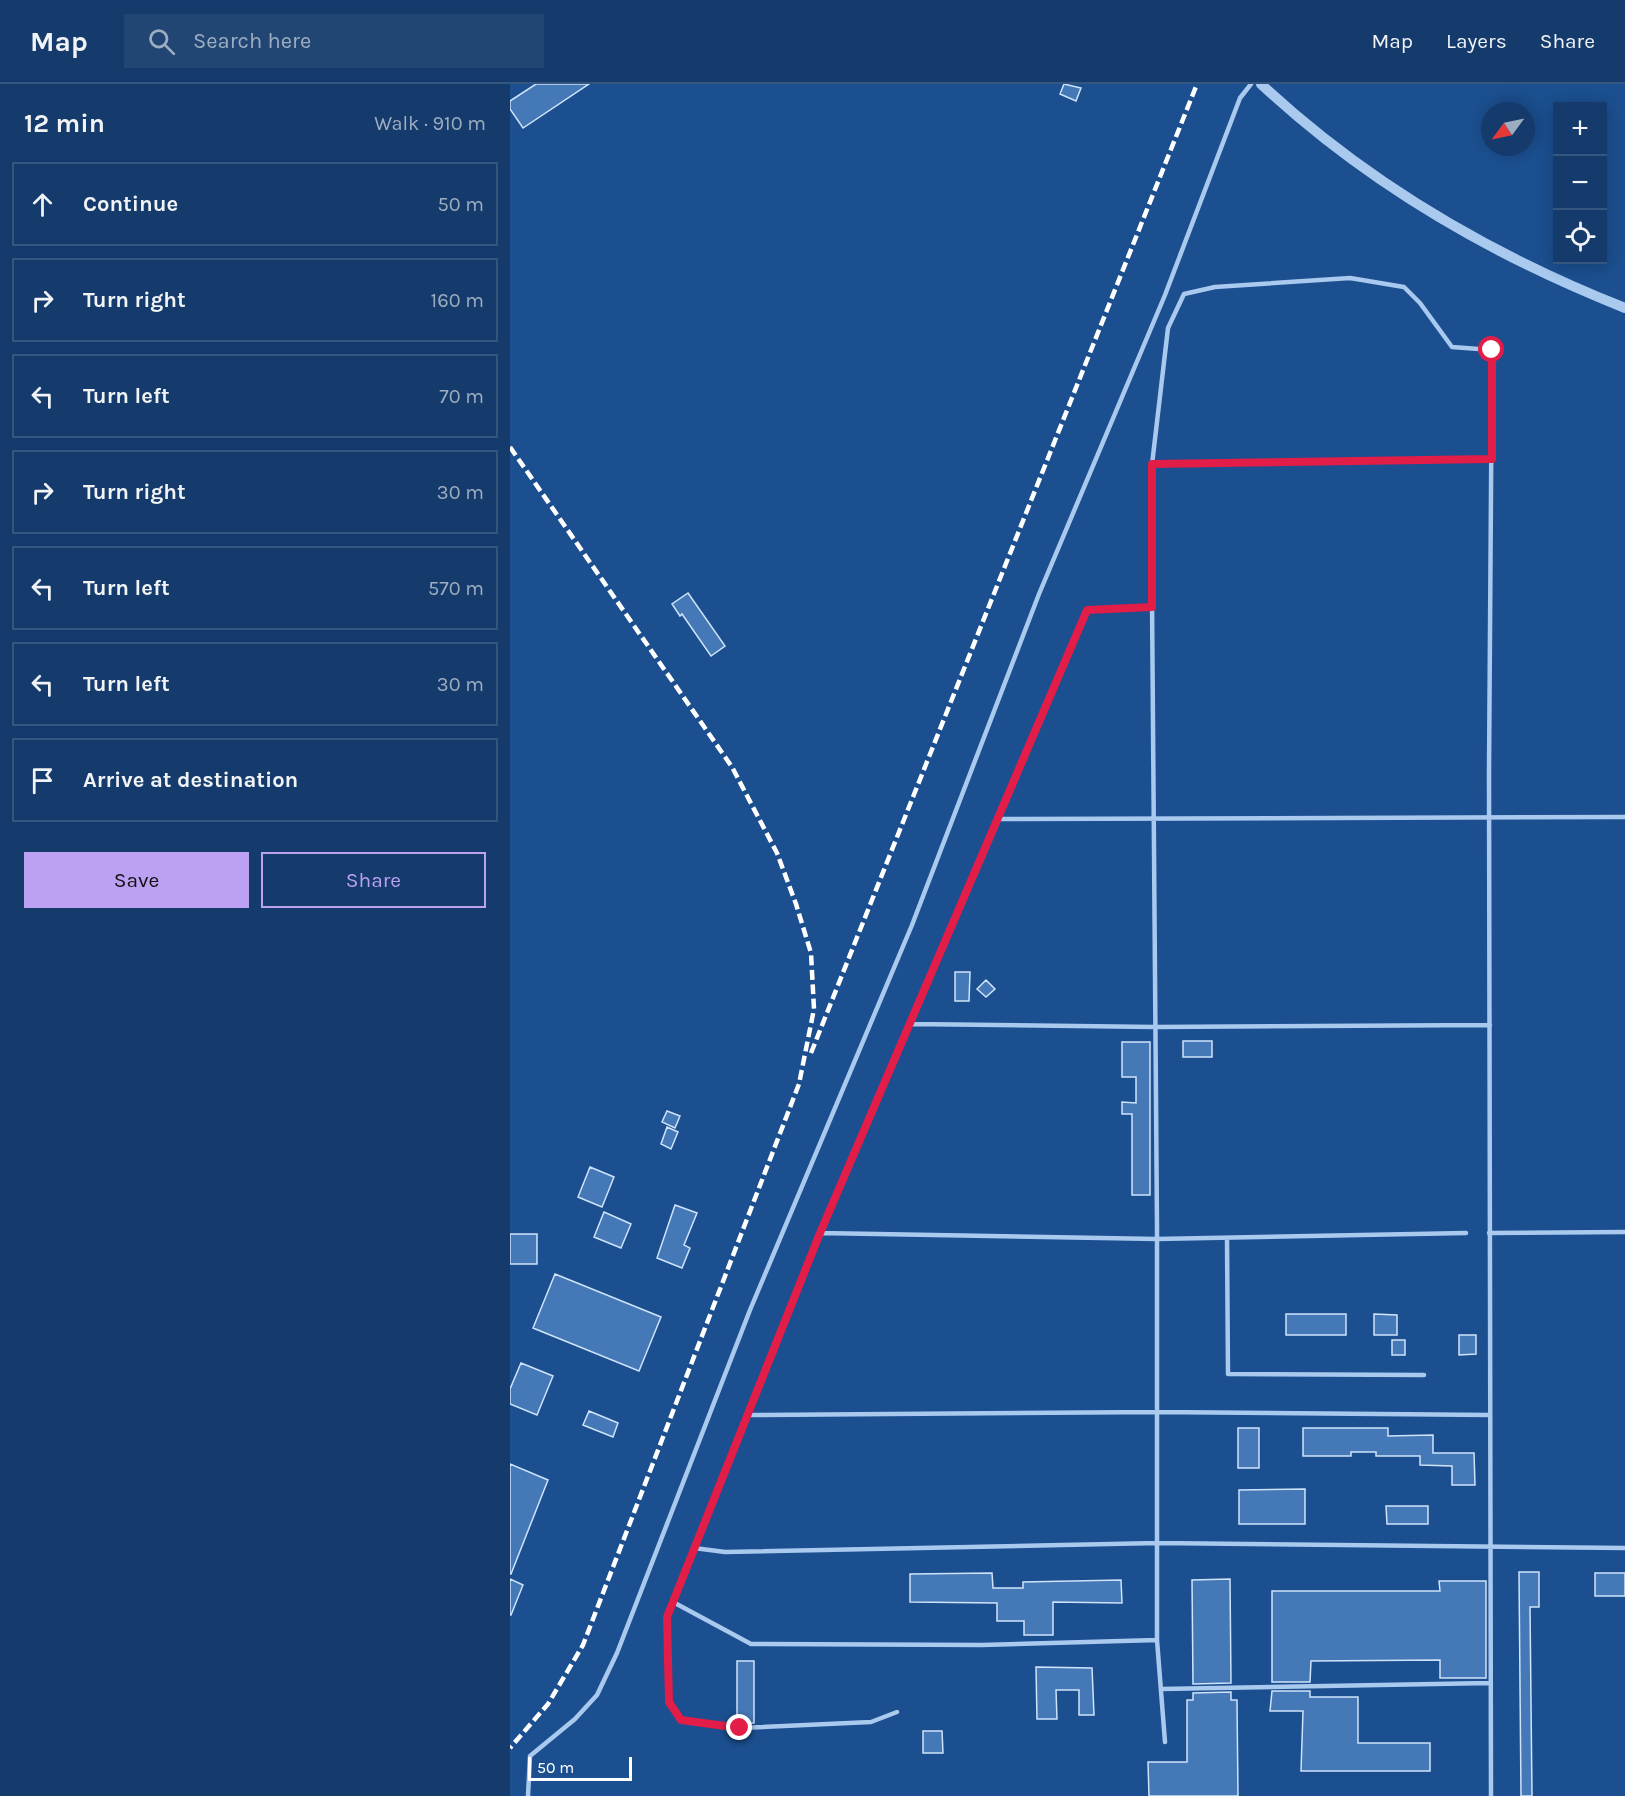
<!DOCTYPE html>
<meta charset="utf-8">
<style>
:root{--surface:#143b6b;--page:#214673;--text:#f1f3f6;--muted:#9dadc1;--line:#33557e;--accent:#bca0f2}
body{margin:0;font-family:Karla,sans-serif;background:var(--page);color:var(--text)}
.controls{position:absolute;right:18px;top:18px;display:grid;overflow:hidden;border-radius:0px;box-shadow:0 3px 15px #0003}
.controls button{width:54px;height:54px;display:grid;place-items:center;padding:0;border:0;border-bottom:2px solid var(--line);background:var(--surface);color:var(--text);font:30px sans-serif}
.compass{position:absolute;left:971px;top:18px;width:54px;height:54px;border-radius:50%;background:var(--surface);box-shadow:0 3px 15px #0003;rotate:237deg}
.scale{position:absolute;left:18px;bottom:15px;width:104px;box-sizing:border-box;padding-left:6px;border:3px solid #fff;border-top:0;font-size:16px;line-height:21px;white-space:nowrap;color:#fff;-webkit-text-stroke:4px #1b4f8f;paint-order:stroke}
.stop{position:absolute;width:18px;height:18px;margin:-14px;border:4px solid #e11d48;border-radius:50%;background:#fff}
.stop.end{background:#e11d48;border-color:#fff;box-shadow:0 2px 6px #0008}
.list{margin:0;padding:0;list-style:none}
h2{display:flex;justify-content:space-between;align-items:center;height:78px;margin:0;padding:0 24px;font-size:26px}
h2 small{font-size:20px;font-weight:400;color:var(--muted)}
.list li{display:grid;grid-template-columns:39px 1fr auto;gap:18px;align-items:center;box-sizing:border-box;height:84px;margin:0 12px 12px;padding:0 12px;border:2px solid var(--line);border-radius:0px}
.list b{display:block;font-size:22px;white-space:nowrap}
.list em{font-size:20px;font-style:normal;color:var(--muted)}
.actions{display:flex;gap:12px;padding:18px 24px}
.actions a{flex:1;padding:14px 0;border:2px solid var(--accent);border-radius:0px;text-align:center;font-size:21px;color:var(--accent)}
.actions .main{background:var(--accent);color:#111}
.icon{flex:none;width:33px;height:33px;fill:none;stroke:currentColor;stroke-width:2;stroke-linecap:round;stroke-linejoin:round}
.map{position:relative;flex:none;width:1115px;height:1712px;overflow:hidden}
header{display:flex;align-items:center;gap:36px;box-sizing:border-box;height:84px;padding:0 30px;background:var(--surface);border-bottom:2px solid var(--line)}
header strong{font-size:28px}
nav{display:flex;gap:33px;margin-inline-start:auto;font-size:21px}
.search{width:420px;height:54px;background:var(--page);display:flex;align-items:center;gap:15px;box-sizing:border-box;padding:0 21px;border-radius:0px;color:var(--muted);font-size:22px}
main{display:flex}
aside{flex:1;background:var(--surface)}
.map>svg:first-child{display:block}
</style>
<header>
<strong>Map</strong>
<div class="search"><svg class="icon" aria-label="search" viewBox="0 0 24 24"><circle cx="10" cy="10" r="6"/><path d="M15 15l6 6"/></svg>Search here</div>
<nav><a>Map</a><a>Layers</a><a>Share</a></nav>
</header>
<main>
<aside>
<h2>12 min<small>Walk · 910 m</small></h2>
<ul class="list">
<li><svg class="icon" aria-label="ahead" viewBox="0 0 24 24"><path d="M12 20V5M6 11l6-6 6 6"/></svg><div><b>Continue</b></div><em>50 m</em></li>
<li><svg class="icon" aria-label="right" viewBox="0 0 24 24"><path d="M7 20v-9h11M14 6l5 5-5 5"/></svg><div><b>Turn right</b></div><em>160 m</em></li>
<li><svg class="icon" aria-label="left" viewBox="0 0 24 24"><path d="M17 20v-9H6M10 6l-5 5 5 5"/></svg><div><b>Turn left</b></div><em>70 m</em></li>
<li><svg class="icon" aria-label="right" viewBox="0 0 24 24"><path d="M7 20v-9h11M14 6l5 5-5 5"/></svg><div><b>Turn right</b></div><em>30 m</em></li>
<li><svg class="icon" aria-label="left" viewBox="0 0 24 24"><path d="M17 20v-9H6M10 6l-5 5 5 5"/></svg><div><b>Turn left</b></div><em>570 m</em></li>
<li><svg class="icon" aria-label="left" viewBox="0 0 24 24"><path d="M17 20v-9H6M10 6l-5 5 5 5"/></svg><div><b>Turn left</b></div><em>30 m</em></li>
<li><svg class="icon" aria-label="arrive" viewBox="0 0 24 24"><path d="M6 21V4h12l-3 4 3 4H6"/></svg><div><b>Arrive at destination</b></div></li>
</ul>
<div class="actions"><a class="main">Save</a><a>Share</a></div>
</aside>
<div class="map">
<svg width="1115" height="1712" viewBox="0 0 1115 1712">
<rect width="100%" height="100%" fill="#1b4f8f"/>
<path fill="#4478b7" stroke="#cfe3fa" stroke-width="1.5" d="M26 0H79L13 44 0 25V17Z
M554 0 571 4 566 17 550 10Z
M178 509 215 562 201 572 172 530 170 532 162 520Z
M445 888H460L459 917H445Z
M476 896 485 905 476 913 467 905Z
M673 957H702V973H673Z
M612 958H640V1111H622V1030H612V1018L626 1019V993H612Z
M157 1027 170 1032 165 1044 152 1038Z
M157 1043 168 1048 161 1065 151 1060Z
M80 1083 104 1093 92 1123 68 1113Z
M165 1121 187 1129 174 1161 180 1164 172 1184 147 1174Z
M94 1128 121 1140 111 1164 84 1153Z
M0 1150H27V1180H0Z
M45 1190 151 1233 129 1287 23 1244Z
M776 1230H836V1251H776Z
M864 1230 887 1231V1251H864Z
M949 1251H966V1270L949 1271Z
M882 1256H895V1271H882Z
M11 1279 43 1292 27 1331 0 1320V1305Z
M79 1327 108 1339 103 1353 73 1341Z
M728 1344H749V1384H728Z
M793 1344H878V1352L923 1351V1369H964L965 1401H942V1382L910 1381V1372H866V1368H841V1372H793Z
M0 1380 38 1396 1 1490H0Z
M795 1405V1440H729V1406Z
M876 1422H918V1440H877Z
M1009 1488H1029V1523H1020L1022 1712H1011Z
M482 1489 483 1504H513V1498L611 1496 612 1519 543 1518V1551H514V1537H487V1519L400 1518V1490Z
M1085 1489H1115V1512H1085Z
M0 1495 13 1501 1 1531H0Z
M720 1495 721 1599 683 1600 682 1496Z
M929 1497H976V1594H930V1576L801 1577 800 1598H762V1507H930Z
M227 1577H244V1639H227Z
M526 1583 582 1584 584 1631H569V1606H546L547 1635H527Z
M762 1607H800V1613H848V1659H920V1687H791L793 1627H760Z
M721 1608V1616H727L728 1712H639L638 1678H677V1616H683V1609Z
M413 1647H432L433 1669H413Z"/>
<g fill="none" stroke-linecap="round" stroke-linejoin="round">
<path stroke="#a9c9ee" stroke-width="4.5" d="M642 380 982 376
M489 735 577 526 642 523
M401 940 645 943 980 941
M310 1149 647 1155 956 1149
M979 1149 1115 1148
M717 1154 718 1290 914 1291
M237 1331 647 1328 979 1331
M184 1464 215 1468 647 1459 1115 1464
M163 1518 241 1560 472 1561 647 1556 655 1658
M647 1556V1142L641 389 658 244 674 210 705 203 840 194 894 203 910 219 942 263 982 266 979 689 981 1712
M651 1605 980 1599
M387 1628 361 1638 230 1644 171 1636 159 1618 157 1533 310 1149 489 735 1115 733
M18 1712 20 1672 65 1635 87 1611 107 1569 240 1226 402 841 529 510 655 211 730 14 741 0"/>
<path stroke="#a9c9ee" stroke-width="10" d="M751 0C857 99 981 171 1115 224"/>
<path stroke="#fff" stroke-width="4.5" stroke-dasharray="10 4.5" stroke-linecap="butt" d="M0 363 222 683 267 769 286 820 301 869 304 925 289 1000 73 1561 38 1620 0 1664
M301 969 687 0"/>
</g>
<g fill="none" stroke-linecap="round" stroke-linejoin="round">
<path stroke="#e11d48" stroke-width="8" d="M230 1644 171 1636 159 1618 157 1533 310 1149 577 526 642 523V380L982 375V266"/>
</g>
</svg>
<div class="controls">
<button>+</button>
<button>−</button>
<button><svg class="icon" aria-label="locate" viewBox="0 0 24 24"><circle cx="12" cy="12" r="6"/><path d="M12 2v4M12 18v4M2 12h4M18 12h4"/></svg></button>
</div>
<svg class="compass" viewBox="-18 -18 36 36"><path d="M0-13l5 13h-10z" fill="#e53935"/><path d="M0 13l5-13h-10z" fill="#9dadc1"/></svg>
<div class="scale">50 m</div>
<div class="stop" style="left:982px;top:266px"></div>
<div class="stop end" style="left:230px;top:1644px"></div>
</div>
</main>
